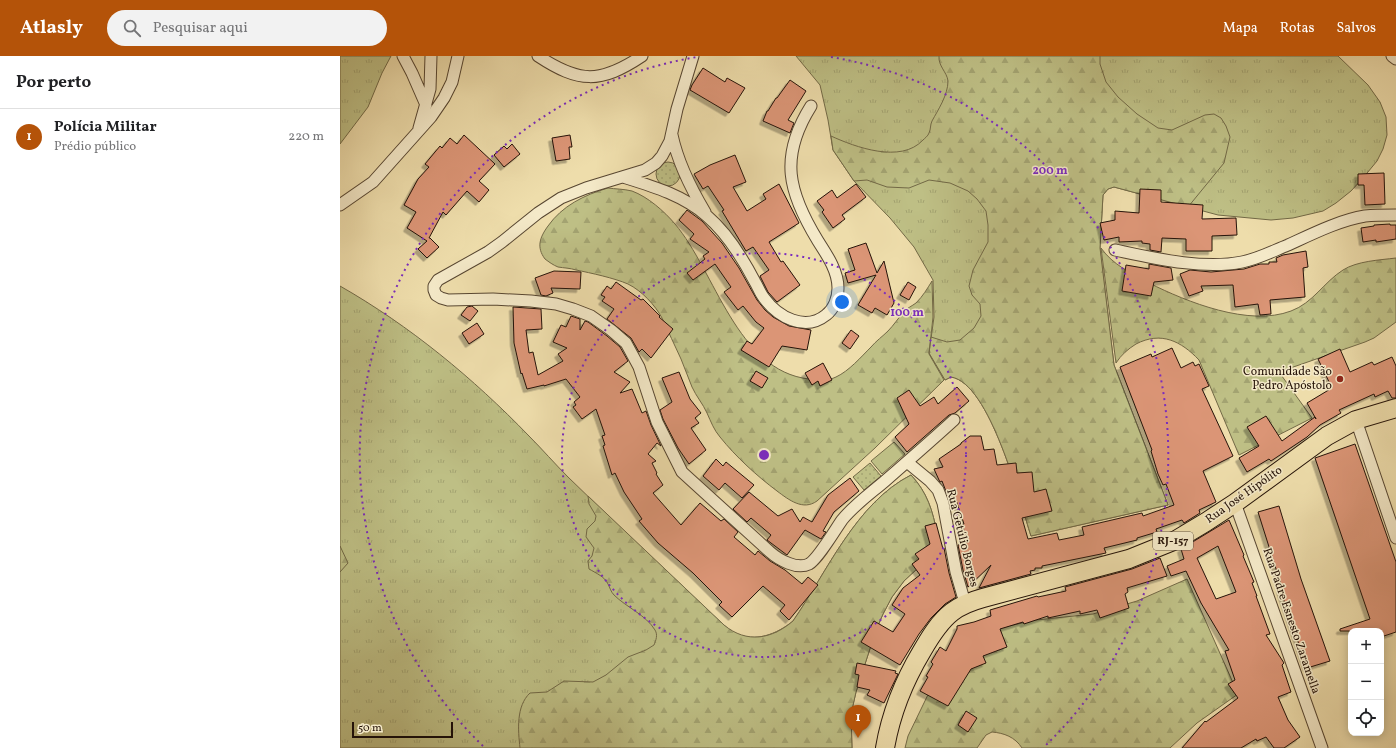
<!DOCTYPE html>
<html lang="pt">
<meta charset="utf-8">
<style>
:root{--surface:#fff;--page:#f2f2f2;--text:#202124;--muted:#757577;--line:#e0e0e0;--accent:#b45309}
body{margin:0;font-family:Vollkorn,serif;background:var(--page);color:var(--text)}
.controls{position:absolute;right:12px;bottom:12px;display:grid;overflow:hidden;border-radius:8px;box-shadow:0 2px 10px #0003}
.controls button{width:36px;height:36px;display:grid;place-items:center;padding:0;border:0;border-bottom:1px solid var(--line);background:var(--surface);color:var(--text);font:20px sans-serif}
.scale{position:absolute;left:12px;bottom:10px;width:101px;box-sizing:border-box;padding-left:4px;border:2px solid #251308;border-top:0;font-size:11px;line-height:14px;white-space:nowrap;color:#251308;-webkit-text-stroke:3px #f4e9c8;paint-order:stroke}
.you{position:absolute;left:502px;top:246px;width:14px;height:14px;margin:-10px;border:3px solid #fff;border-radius:50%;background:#1a73e8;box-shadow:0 0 0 6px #1a73e833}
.badge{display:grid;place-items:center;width:26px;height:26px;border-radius:50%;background:var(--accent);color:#fff;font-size:13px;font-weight:700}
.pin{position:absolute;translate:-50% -33px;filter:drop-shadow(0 1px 2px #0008)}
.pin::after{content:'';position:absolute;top:21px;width:14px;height:12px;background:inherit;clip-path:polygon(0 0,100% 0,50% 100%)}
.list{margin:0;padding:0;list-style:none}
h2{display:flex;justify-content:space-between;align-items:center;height:52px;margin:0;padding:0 16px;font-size:17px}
h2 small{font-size:13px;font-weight:400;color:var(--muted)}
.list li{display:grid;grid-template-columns:26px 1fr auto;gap:12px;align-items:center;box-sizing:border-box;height:56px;padding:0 16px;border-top:1px solid var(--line)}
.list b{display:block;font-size:15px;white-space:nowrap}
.list p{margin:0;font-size:13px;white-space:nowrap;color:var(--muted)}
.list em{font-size:13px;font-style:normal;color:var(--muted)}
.icon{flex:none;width:22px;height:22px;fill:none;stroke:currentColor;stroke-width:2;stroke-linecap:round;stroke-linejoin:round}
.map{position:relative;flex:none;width:1056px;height:692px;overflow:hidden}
header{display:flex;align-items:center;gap:24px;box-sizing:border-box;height:56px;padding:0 20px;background:var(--accent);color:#fff}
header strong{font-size:19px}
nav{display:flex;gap:22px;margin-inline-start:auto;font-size:14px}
.search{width:280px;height:36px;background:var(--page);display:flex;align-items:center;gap:10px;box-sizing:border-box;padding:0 14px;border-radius:22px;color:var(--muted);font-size:15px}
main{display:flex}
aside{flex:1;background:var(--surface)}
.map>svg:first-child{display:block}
</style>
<header>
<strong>Atlasly</strong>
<div class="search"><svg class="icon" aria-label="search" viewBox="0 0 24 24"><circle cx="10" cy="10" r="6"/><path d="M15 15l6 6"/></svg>Pesquisar aqui</div>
<nav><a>Mapa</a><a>Rotas</a><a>Salvos</a></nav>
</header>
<main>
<aside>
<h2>Por perto<small></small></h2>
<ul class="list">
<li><span class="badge">1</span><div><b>Polícia Militar</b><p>Prédio público</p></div><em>220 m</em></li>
</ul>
</aside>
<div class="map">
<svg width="1056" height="692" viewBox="0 0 1056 692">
<defs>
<pattern id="grass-tufts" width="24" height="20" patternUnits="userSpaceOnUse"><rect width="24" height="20" fill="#bebf85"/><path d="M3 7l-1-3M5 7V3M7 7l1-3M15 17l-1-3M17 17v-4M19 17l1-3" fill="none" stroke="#a3a371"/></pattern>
<pattern id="forest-firs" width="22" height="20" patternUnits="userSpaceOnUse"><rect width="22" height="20" fill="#bebf85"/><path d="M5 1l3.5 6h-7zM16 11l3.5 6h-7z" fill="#a3a371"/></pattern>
<pattern id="park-dots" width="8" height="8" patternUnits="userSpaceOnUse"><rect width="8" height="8" fill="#bebf85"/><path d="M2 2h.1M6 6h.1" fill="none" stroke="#a3a371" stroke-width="1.8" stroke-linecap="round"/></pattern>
<filter id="shadow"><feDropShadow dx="-3.5" dy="3.5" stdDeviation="0" flood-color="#0004"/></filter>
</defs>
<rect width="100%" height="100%" fill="#eeddab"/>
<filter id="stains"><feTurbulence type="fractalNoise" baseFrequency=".005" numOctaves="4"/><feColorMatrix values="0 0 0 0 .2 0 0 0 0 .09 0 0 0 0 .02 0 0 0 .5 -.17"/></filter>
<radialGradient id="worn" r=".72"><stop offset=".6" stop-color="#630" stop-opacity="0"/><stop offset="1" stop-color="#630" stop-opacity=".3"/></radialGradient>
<path fill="url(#grass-tufts)" stroke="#726946" d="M0 0H51L42 17 28 51 0 88Z
M456 0H998L1028 29 1040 46 1046 61 1047 79 1043 93 1037 105 1023 122 1011 135 996 147 983 155 953 162 931 164 878 159 774 131 768 133 763 139 760 192 774 309 828 449 691 480C680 446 650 327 611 321L605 324 589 297 594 261 593 224 574 191 550 162 514 125 493 94 488 64 480 29Z
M0 230C70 270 133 322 189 380 202 393 215 408 228 421 276 468 325 513 373 559 380 565 387 573 395 577 415 587 437 578 453 565 487 516 516 447 571 419 587 436 593 455 597 478L579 511 564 525 552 541 543 558 536 574 516 636 511 658 512 692H0Z"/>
<path fill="url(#forest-firs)" stroke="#726946" d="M599 0H760V8L766 26 778 41 797 58 818 72 832 74 865 59 874 58 881 62 886 70 890 81 884 107 848 151 774 131 768 133 763 139 760 192 774 309 828 449 691 480C680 446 650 327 611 321L605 324 589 297 591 281 607 286 620 284 634 272 641 260 640 248 632 239 629 230 633 214 648 186V169L646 155 637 143 628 135 610 127 589 124 569 132 547 131 527 124 514 125 493 94 491 80C515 91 561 108 583 84 585 82 588 80 589 77 591 73 590 69 592 65 598 54 608 39 608 25 607 16 598 10 599 0Z
M268 132C275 133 284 133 292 135 308 141 324 155 335 168 375 215 397 315 469 323 479 324 488 325 496 321 509 315 521 301 531 291 536 285 543 280 548 275 554 269 558 262 564 256 567 252 572 250 576 247 583 240 587 233 592 225L593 261 589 298 604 324 535 392 477 445C463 455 449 444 437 435 417 420 396 401 380 381 374 374 371 366 367 357 363 348 356 340 352 331 348 322 345 312 341 303 335 289 328 276 322 262 315 249 302 235 288 228 274 222 251 217 236 214 230 212 224 212 218 211 213 209 209 206 205 203 196 191 200 181 208 170 222 150 244 139 268 132Z
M761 192C773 209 791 217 809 227 847 246 909 271 951 255 973 247 984 226 1003 214 1017 205 1040 204 1056 202V266L1034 282 1025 286 939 316 972 362 899 399 859 304C841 285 821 275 796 288 788 293 781 299 776 307Z
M571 419C587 436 593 455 597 478L579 511 564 525 552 541 543 558 536 574 516 636 511 658 512 692H180C178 674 176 650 190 637L207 636 224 625 253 626 266 619 288 601 306 594 314 589C316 584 318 579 315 574 306 559 286 551 274 539 271 536 270 532 268 528 265 521 256 517 249 513L248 505 252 500 254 492 246 481 247 473 255 465 256 460 249 448 248 440 384 569C407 588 432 583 453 565 487 516 516 447 571 419Z
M0 490 8 507 0 516Z
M847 523 898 638 857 667 830 692H682C675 681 664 677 652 676L646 679 637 692H565L568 680 597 620 659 572 696 564 753 558 797 545Z"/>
<path fill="url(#park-dots)" stroke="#726946" d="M316 118a12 12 0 1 1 24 0a12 12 0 1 1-24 0Z
M530 407 541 420 524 434 513 421Z"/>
<path fill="#bebf85" stroke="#726946" d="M554 386 565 398 542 418 531 405Z"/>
<path fill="#db9576" stroke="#251308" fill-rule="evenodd" filter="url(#shadow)" d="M363 12 385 26 387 22 405 32 389 57 350 34 352 29Z
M450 24 466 35 448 64 454 67 450 77 423 65 427 55H428L436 42H437Z
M124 79 155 108 139 125 149 134 139 146 127 135 106 159 103 156 89 182H90L99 191 87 202 78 193 87 185 67 172 76 156 64 149 78 123 89 111 85 108 100 90 102 92 110 82 117 88Z
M230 79 232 91H229L230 103 216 105 212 82Z
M172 88 180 98 164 111 154 99 164 90 167 93Z
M395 99 406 126 393 131 407 155 426 143 423 138 439 128 459 167 429 186 441 206 443 205 460 229 437 246 428 236 420 220 429 214 413 191 406 195 382 155 384 154 368 130 363 133 354 118 370 109Z
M1044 117 1045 148 1025 149 1024 129H1018V118Z
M516 128 526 141 502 159 505 163 493 172 482 156 484 154 477 145 492 134 497 142Z
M800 133 821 134V146L863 149 862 163 896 162 897 179 872 180V195H846V183L822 182 821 196 810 194V188L802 187V185L779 186V181L764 184 760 167 775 164V155L799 157Z
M347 154 362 165 382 187 399 212 417 244 425 254 433 261 449 270 471 274 467 294 442 290 429 311 401 294 407 285 412 288 424 272 416 266 403 250 398 254 384 236 391 231 375 208 353 224 347 217 365 203 363 200 369 196 350 183 354 178 339 164Z
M1050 168V169H1056V183L1036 186V184L1023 186 1021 172 1034 170V169Z
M526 187 537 217 544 205 554 247 547 259 535 252 532 257 518 249 536 219 508 227 505 217 515 214 508 193Z
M966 195 968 211 963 212 965 241 930 244 931 258 920 259 918 248 895 251 893 229 861 230 863 235 849 240 840 218 850 214 871 216 904 213 920 208H929V206H937L936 202 943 199Z
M809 208 831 212 833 224 814 226 811 240 782 235 786 209 809 213Z
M214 215 241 216 240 233 211 232 213 237 206 240 201 239 195 222Z
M276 226 301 244 303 243 320 260 319 261 333 273 311 302 302 293 299 296 291 282 267 263 274 253 262 245 265 241 261 239 267 230 271 233Z
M568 226 576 231 569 244 560 239Z
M132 250 138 255 130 265 121 259 127 251Z
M173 251 201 253 202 273 186 274 189 297 193 296 198 319 223 305 218 298 227 292 213 286 221 269 226 271 231 260 240 263V274L245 265 248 266 267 280 280 291 288 305 274 316 290 326 280 337 292 333 302 357 306 355 311 369 321 390 317 387 308 398 316 405 312 407 317 417 316 418 323 429 313 437 341 469 360 447 381 465 384 463 398 476 394 481 415 499 418 495 430 505 445 514 462 528 468 521 478 529 449 564 440 555 445 549 423 530 392 561 379 549 382 546 353 517 318 487 299 465 302 463 284 436 275 417 272 419 263 390 265 389 262 380 265 379 256 353 242 363 233 351 236 349 234 346 240 341 226 323 204 330V329L187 333 182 317 181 318 174 287Z
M137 267 144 278 129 288 122 277Z
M511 274 519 280 510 293 502 287Z
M832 292 841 312 853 306 855 310 859 308 869 330 862 333 893 400 863 415 876 446 859 454 860 457 844 467 842 464 816 473 817 476 797 482V484L764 492 766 497 702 510V512H695V514L690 515 691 518 639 532 651 509 628 531 623 514 618 489 628 486 622 469 624 468 616 444 613 445 610 437 607 438 602 425 600 426 599 424 594 413 603 411 599 403 621 388V387L630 380H641L644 394 654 393 657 409 676 407 677 417 692 416 694 436 706 433 712 455 682 462 688 483 717 477 719 484 744 479 742 471 802 457 803 460 834 449 826 428 823 429 818 418 811 395 812 394 780 311 811 298 812 301Z
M1000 293 1010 316 1032 306 1034 309 1052 301 1056 310V342H1052L1048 335 1035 341 1034 338 999 354 1001 357 980 369 967 381 931 405 929 403 907 416 899 402 919 390 907 371 926 360 942 385 975 361 976 363 967 347 992 332 978 303Z
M483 307 492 324 480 330 478 325 472 329 465 317Z
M416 315 428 322 422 332 410 325Z
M339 316 350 343 361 357 355 362 359 367 351 372 366 394 349 408 338 392 323 363 320 354 332 346 322 322Z
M617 331 629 345 615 357 609 359 567 396 555 381 569 368 557 342 569 334 580 350 594 341 598 348Z
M1015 388 1056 506V576L1041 581V575H1000V573L1030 563 975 402Z
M376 403 383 410 386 406 414 429 402 442 385 427 379 434 363 420Z
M510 422 519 435 494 456 483 475 486 476 481 483 465 474 447 499 427 484 431 479 411 462 407 466 393 453 409 436 438 460 452 453 460 466 463 461 472 466 488 439Z
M939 450 961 523 990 605 967 612 940 533 942 532 918 456Z
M889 464 904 499 903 500 914 526 912 527 917 540H916L930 578 926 579 944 607 942 609 951 636 938 641 948 664 960 681 944 692H934L926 681 917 685 916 683 901 692H842L865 665 866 666 898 642 888 628 895 624 885 595 889 594 861 547 846 515 831 520 827 510 844 503 841 493ZM878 490 896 536 876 543 857 502Z
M596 467 603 493 604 492 609 517 616 541 605 548 591 562 579 578 560 609 521 586 534 565 553 576 565 558 552 549 563 532 580 519 572 508 579 503 575 498 590 488 585 470Z
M820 502 827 520 787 532 788 536 785 538 789 552 760 562 757 554 740 558V555L708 562V560L684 568 683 566 660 573 667 591 643 600 646 607 631 613 608 650 580 635 588 621 586 620 593 608 591 606 600 591 606 595 617 573V570L634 566 651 560 650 554 697 540 698 541 726 535 725 531 792 513Z
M517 607 556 615 555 617 558 618 544 647 527 639 530 634 517 631 519 619 515 618Z
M626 655 637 662 628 676 618 669Z"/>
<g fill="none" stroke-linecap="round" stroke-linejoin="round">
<defs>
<path id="minor" d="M63 0 72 17 86 49
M198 0C239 27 260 28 302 0
M353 0 337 53 330 85 322 100 316 107 305 114 246 132 221 142 198 157 162 186 148 196 98 224 94 230V234L96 239 101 242 108 244 153 243 191 245 216 248 233 253 251 260 271 274 286 287 299 311 317 366 342 416 430 496C439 504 457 514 469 508 478 503 495 474 502 464 514 449 531 437 545 425 568 405 591 385 614 364
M1052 0 1056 3
M79 72 90 33 91 0
M332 79C338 107 350 131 365 156
M283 121C312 130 343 139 367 160 387 177 403 203 415 226 418 231 420 237 424 242 438 261 465 276 486 259 494 253 498 242 498 232 498 215 487 199 478 185 448 136 439 101 471 50
M0 149 33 126 91 61 104 42 112 26 118 0
M775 194C813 202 863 214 902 206 918 203 933 195 948 189 972 178 1000 164 1025 160 1035 159 1046 159 1056 159
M1016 364 1056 482
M567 406 590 425 598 434 603 447 616 516 625 547
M895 447 982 692"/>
<path id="primary" d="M545 692C551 657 564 625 582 595 590 581 599 566 612 556 621 549 632 545 643 542L789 503 836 484 866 466 895 447 987 380 1016 364 1056 352"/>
</defs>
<use href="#minor" stroke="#574631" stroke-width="13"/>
<use href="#primary" stroke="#251308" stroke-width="20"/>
<use href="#minor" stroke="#f4e9c8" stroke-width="11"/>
<use href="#primary" stroke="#eeddab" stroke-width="18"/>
</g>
<g fill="none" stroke="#7b2cbf" stroke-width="2" stroke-dasharray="2 4">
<circle cx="424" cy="399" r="202"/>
<path d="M143 690A404 404 0 0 1 357 1M491 1A404 404 0 0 1 705 690"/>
</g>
<circle fill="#8f2418" stroke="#f4e9c8" stroke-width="1.5" cx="1000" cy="323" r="4"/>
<g text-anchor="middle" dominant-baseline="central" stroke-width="3" stroke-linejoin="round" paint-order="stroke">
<rect fill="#f4e9c8" stroke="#635342" stroke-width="1" x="813" y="476" width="40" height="18" rx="3"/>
<g font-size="11" font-weight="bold" fill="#251308">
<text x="833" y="485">RJ-157</text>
</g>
<g font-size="12" fill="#251308" stroke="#f4e9c8" text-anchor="end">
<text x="992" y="316">Comunidade São<tspan x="992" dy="14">Pedro Apóstolo</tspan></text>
</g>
<g font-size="12" fill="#251308" stroke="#f4e9c8">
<text transform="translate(904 439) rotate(-35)">Rua José Hipólito</text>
<text transform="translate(622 482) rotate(76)">Rua Getúlio Borges</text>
<text transform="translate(951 565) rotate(71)">Rua Padre Esnesto Zaramella</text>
</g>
</g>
<circle cx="424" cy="399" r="6" fill="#7b2cbf" stroke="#f4e9c8" stroke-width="2"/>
<g font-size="12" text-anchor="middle" font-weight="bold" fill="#7b2cbf" stroke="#f4e9c8" stroke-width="3" stroke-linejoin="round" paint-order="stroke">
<text x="710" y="118">200 m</text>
<text x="567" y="260">100 m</text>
</g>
<rect width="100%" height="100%" filter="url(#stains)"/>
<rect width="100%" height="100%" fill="url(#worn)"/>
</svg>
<div class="controls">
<button>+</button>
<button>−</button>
<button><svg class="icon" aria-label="locate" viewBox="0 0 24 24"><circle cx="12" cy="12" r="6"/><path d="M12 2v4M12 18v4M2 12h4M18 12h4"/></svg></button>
</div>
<div class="scale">50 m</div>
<div class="you"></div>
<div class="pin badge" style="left:518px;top:682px">1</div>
</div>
</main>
